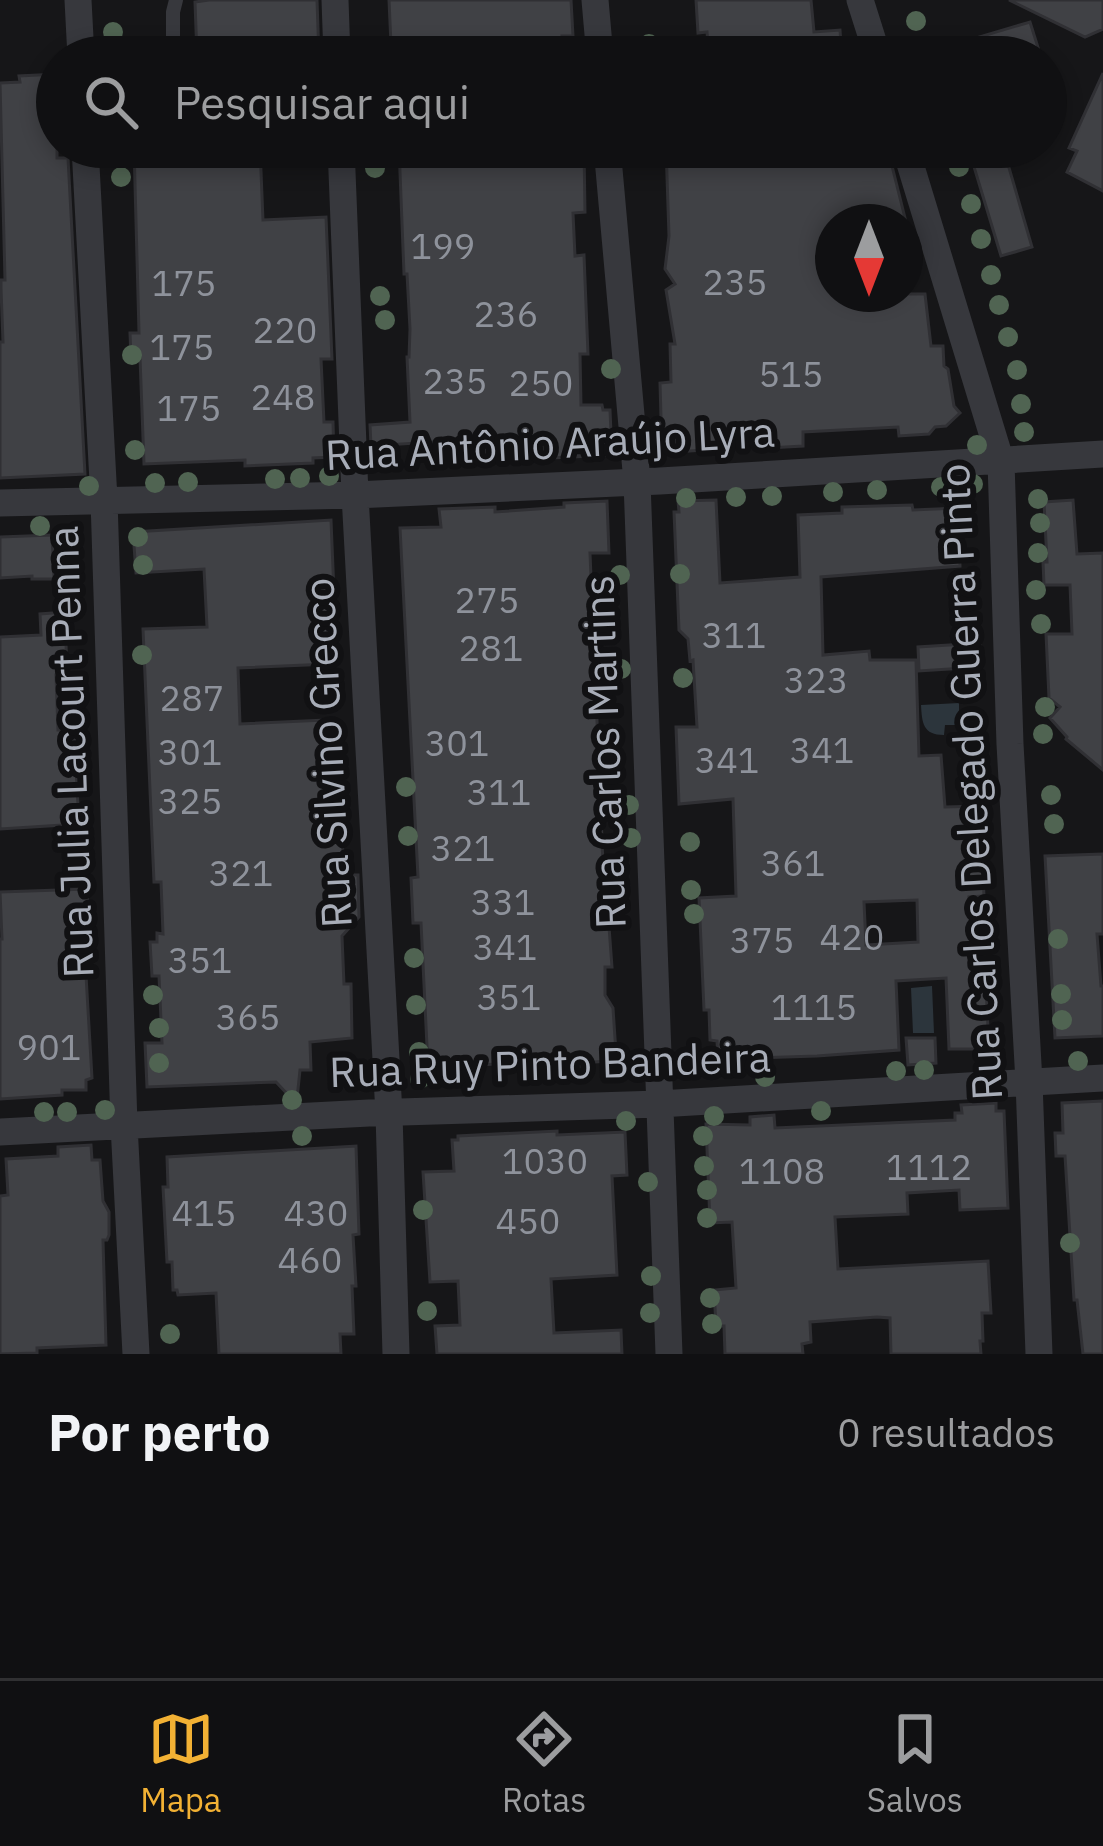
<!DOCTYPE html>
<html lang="pt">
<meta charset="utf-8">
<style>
:root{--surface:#101012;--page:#1e1e20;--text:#f1f3f6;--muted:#9c9d9f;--line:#303032;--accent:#f2b134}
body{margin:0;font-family:"IBM Plex Sans",sans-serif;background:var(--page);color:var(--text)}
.compass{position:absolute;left:815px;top:204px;width:108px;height:108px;border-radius:50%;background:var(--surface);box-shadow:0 6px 18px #0003;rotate:180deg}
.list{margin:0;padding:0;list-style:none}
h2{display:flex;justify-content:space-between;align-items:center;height:156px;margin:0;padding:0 48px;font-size:51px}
h2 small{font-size:39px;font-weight:400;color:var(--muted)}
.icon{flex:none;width:66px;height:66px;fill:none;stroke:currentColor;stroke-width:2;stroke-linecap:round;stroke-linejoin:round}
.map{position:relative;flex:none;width:1103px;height:1354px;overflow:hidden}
.search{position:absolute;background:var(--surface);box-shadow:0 6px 18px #0003;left:36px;right:36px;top:36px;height:132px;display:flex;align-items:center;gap:30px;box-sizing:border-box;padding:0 42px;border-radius:66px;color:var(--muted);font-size:45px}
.sheet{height:324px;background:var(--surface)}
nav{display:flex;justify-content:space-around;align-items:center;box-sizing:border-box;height:168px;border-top:3px solid var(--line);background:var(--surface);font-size:33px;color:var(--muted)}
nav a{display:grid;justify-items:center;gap:6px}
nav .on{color:var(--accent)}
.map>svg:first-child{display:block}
</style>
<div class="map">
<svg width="1103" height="1354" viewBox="0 0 1103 1354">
<rect width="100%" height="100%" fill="#161618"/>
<path fill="#2c353c" d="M959 703V725H945L944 735C923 735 922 723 921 705Z
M932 986 934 1033H913L911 988Z"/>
<path fill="#404145" stroke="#303034" stroke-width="3" fill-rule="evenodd" d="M209 0H317L319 57H197L195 2Z
M389 0H571L573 36H562V40L535 42 473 45V40L391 45Z
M696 0H811L814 32 840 30 842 57H753V53L709 57 707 32 698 33Z
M1009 0H1103V29L1085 37Z
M1030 22 1041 57H933L932 51Z
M1103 73V191L1067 172 1077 151 1069 148Z
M57 74V158H68L85 474 0 478V342H3L1 289V280H5L0 83 20 82 19 76Z
M134 147H260L263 220 326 217 332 359H321L324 422H333L334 457 313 458V463L245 466V460L144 464 140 358H131L130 333H139Z
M399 147H584L585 212 573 213 575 256 584 255 588 354H580L581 405H602L603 410H610L612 455 429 464 428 454 417 455 416 443 371 446 370 425 410 422 407 357H409L410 329 407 274H404Z
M666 147H780L783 162 888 150 906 222H833V294H925L931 346H943L944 366 948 369 954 406 960 413 946 426 935 427 929 434 899 436 898 427 803 432V446L769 448 768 435 716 436 717 449 662 453 660 383 671 382 670 344H675L666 290 675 284 665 269 669 236Z
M968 147H1003L1032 247 1001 256Z
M716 500 720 583 800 577 798 515 842 513V507L912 505 913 510 958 508 960 566 821 577 823 655 869 651 870 660H916L919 756 941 755 945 807 980 806 984 896 969 897 973 965H985L989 1049H949L946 978 896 981 899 1050 817 1056 718 1059 717 1041 710 1040 709 1010H704L699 898 736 896 733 799 679 804 676 727H697L693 660 690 661 688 639 679 630 674 512H679L678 501ZM917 900 918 942 866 945 864 902Z
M1073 500 1077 554 1103 553V770L1066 739 1067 737 1050 718 1060 707 1049 698 1046 634H1072L1070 585H1044L1043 562H1047L1044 502Z
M607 501 609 553H590L603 864H615L616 886H606L612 967H605V995L613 1008 616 1053 611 1054V1061L594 1062 593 1066 564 1067 519 1049V1063L428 1067 421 923H413L411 878 418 877 400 528 441 527 439 509 495 507V512L564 507V503Z
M331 520 335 617H327L329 664 238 668 240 724 325 720 327 772H339L344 875H358L359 917 342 936 344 984H351L352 1038 310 1042 311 1070H300L297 1099H292L276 1082 147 1087 145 1043H162L159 976H152L150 942H157V933L163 934 161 882H154L143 629 207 627 204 569 136 573 133 532Z
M52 535 54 579H32V576L0 578V537Z
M65 612 67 675H56L58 730H74L79 824 0 829V637L41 635 40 614Z
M980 643V667L919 671 918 647Z
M1103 854V934H1097L1101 986H1103V1036L1055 1038 1045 856Z
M87 889 91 975H86L92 1078 86 1080V1090H62V1095L0 1099V939H2L0 892Z
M906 1038H935L936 1063 908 1065Z
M1103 1101V1354H1083L1077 1300H1074L1065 1156H1056L1055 1133H1063L1062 1103Z
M996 1103V1111H1004L1008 1208 960 1210 959 1190 907 1193 908 1214 835 1217 838 1269 988 1261 991 1313H982L983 1341H980L981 1354H891L890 1318 877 1317 810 1322 811 1342 802 1344 803 1354H725L724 1326H716L714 1290 736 1288 732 1222 710 1223 706 1124 750 1125V1117L774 1115 775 1128 955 1120V1113H962L961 1105Z
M557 1131V1135L625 1132 627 1175 612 1176 617 1275 551 1279 554 1333 621 1330 622 1354H437L435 1326 460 1325 458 1281 430 1282 423 1172 454 1171 452 1140H458V1136Z
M91 1145 92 1160H100L103 1201 109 1212V1235L107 1240H103L106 1345 37 1348V1353L0 1354V1196L8 1195 6 1159 58 1156V1147Z
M356 1146 359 1234 353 1235 356 1286H352L354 1334H340L341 1354H219L216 1293 178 1295 177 1290H173L172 1262H167L163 1187H168L167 1157Z"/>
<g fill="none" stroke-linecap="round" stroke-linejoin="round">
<path stroke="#37383d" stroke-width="14" d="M173 57V12L176 0"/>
<path stroke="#37383d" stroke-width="27" d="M78 0 81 57
M335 0 337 57
M595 0 600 57
M860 0 878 57
M85 147 104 500 124 1125 136 1354
M341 147 355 495 389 1114 396 1354
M607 147 637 482 669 1354
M905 147 1001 462 1010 744 1029 1082 1039 1354
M0 503 355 495 660 481 1103 454
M0 1132 369 1113 659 1104 1103 1078"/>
</g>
<g fill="#506452">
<circle cx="916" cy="21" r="10"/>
<circle cx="113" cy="32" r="10"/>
<circle cx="649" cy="44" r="10"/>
<circle cx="959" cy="167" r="10"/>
<circle cx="375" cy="168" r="10"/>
<circle cx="121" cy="177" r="10"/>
<circle cx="971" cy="204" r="10"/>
<circle cx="981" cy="239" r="10"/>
<circle cx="991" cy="275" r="10"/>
<circle cx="380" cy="296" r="10"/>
<circle cx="999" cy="305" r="10"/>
<circle cx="385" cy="320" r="10"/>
<circle cx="1008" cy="337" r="10"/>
<circle cx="132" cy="355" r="10"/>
<circle cx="611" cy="369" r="10"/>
<circle cx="1017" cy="370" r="10"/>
<circle cx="1021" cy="404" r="10"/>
<circle cx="1024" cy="432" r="10"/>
<circle cx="977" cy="445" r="10"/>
<circle cx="135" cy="450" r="10"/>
<circle cx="329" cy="476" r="10"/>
<circle cx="300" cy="478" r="10"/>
<circle cx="275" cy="479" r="10"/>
<circle cx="188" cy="482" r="10"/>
<circle cx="155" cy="483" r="10"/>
<circle cx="973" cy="484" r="10"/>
<circle cx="89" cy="486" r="10"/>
<circle cx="941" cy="487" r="10"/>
<circle cx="877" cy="490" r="10"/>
<circle cx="833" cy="492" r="10"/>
<circle cx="772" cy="496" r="10"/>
<circle cx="736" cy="497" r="10"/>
<circle cx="686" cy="498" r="10"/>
<circle cx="1038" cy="499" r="10"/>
<circle cx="1040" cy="523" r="10"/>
<circle cx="40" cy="526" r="10"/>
<circle cx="138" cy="537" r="10"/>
<circle cx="1038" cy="553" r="10"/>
<circle cx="143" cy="565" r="10"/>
<circle cx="680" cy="574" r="10"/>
<circle cx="620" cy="575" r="10"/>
<circle cx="1036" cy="590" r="10"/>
<circle cx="1041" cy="624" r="10"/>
<circle cx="142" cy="655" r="10"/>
<circle cx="621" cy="669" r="10"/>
<circle cx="683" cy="678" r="10"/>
<circle cx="1045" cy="707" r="10"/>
<circle cx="1043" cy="734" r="10"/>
<circle cx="406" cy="787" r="10"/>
<circle cx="1051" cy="795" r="10"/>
<circle cx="629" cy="805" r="10"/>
<circle cx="1054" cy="824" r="10"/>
<circle cx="408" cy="836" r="10"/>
<circle cx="631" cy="838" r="10"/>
<circle cx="690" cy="842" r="10"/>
<circle cx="691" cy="890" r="10"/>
<circle cx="694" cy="914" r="10"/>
<circle cx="1058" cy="939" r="10"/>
<circle cx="414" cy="958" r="10"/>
<circle cx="1061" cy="994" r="10"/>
<circle cx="153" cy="995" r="10"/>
<circle cx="416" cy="1005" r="10"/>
<circle cx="1062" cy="1020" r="10"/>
<circle cx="159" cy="1028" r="10"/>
<circle cx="419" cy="1052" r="10"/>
<circle cx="1078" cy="1061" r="10"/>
<circle cx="159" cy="1063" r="10"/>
<circle cx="924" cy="1070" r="10"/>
<circle cx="896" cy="1071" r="10"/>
<circle cx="765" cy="1077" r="10"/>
<circle cx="420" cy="1079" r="10"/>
<circle cx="292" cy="1100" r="10"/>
<circle cx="105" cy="1110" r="10"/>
<circle cx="821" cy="1111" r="10"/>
<circle cx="44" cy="1112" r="10"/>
<circle cx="67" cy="1112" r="10"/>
<circle cx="714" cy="1116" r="10"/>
<circle cx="626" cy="1121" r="10"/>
<circle cx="302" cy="1136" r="10"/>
<circle cx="703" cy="1136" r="10"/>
<circle cx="704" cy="1166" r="10"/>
<circle cx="648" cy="1182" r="10"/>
<circle cx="707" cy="1190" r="10"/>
<circle cx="423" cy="1210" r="10"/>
<circle cx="707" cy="1218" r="10"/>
<circle cx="1070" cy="1243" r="10"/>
<circle cx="651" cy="1276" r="10"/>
<circle cx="710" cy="1298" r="10"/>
<circle cx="427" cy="1311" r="10"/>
<circle cx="650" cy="1313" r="10"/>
<circle cx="712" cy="1324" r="10"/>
<circle cx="170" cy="1334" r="10"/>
</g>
<g text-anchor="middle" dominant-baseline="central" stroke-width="12" stroke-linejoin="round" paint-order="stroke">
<g font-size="36" fill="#8e929b">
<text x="443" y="245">199</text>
<text x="735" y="281">235</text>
<text x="184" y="282">175</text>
<text x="506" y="313">236</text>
<text x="285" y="329">220</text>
<text x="182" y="346">175</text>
<text x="791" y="373">515</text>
<text x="455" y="380">235</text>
<text x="541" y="382">250</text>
<text x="283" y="396">248</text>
<text x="189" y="407">175</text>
<text x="487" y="599">275</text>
<text x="734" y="634">311</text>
<text x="491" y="647">281</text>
<text x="816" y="679">323</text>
<text x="192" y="697">287</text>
<text x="457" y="742">301</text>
<text x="822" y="749">341</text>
<text x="190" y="751">301</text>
<text x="727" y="759">341</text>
<text x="499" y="791">311</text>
<text x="190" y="800">325</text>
<text x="463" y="847">321</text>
<text x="793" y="862">361</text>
<text x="241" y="872">321</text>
<text x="503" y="901">331</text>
<text x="852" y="936">420</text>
<text x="762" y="939">375</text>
<text x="505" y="946">341</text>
<text x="200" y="959">351</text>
<text x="509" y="996">351</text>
<text x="814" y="1006">1115</text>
<text x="248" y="1016">365</text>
<text x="49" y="1046">901</text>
<text x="545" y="1160">1030</text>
<text x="929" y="1166">1112</text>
<text x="782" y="1170">1108</text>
<text x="204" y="1212">415</text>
<text x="316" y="1212">430</text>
<text x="528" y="1220">450</text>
<text x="310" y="1259">460</text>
</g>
<g font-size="42" fill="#a8adb8" stroke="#111113">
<text transform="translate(550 443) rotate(-3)">Rua Antônio Araújo Lyra</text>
<text transform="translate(70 752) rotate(-92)">Rua Julia Lacourt Penna</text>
<text transform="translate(604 752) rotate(-92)">Rua Carlos Martins</text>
<text transform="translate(327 753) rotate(-93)">Rua Silvino Grecco</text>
<text transform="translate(970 782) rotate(-93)">Rua Carlos Delegado Guerra Pinto</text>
<text transform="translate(550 1064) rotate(-2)">Rua Ruy Pinto Bandeira</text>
</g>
</g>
</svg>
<svg class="compass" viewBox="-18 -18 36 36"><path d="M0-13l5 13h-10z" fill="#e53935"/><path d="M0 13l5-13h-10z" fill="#9c9d9f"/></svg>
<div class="search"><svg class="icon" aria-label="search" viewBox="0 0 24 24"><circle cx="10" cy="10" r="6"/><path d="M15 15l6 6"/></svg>Pesquisar aqui</div>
</div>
<section class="sheet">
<h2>Por perto<small>0 resultados</small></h2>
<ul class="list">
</ul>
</section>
<nav>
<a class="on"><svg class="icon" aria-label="map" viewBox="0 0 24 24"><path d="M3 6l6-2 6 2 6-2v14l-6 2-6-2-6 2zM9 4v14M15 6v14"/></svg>Mapa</a>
<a><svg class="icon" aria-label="directions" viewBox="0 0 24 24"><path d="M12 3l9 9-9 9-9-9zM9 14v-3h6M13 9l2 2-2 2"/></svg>Rotas</a>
<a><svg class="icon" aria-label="saved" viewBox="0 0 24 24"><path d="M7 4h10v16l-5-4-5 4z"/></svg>Salvos</a>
</nav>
